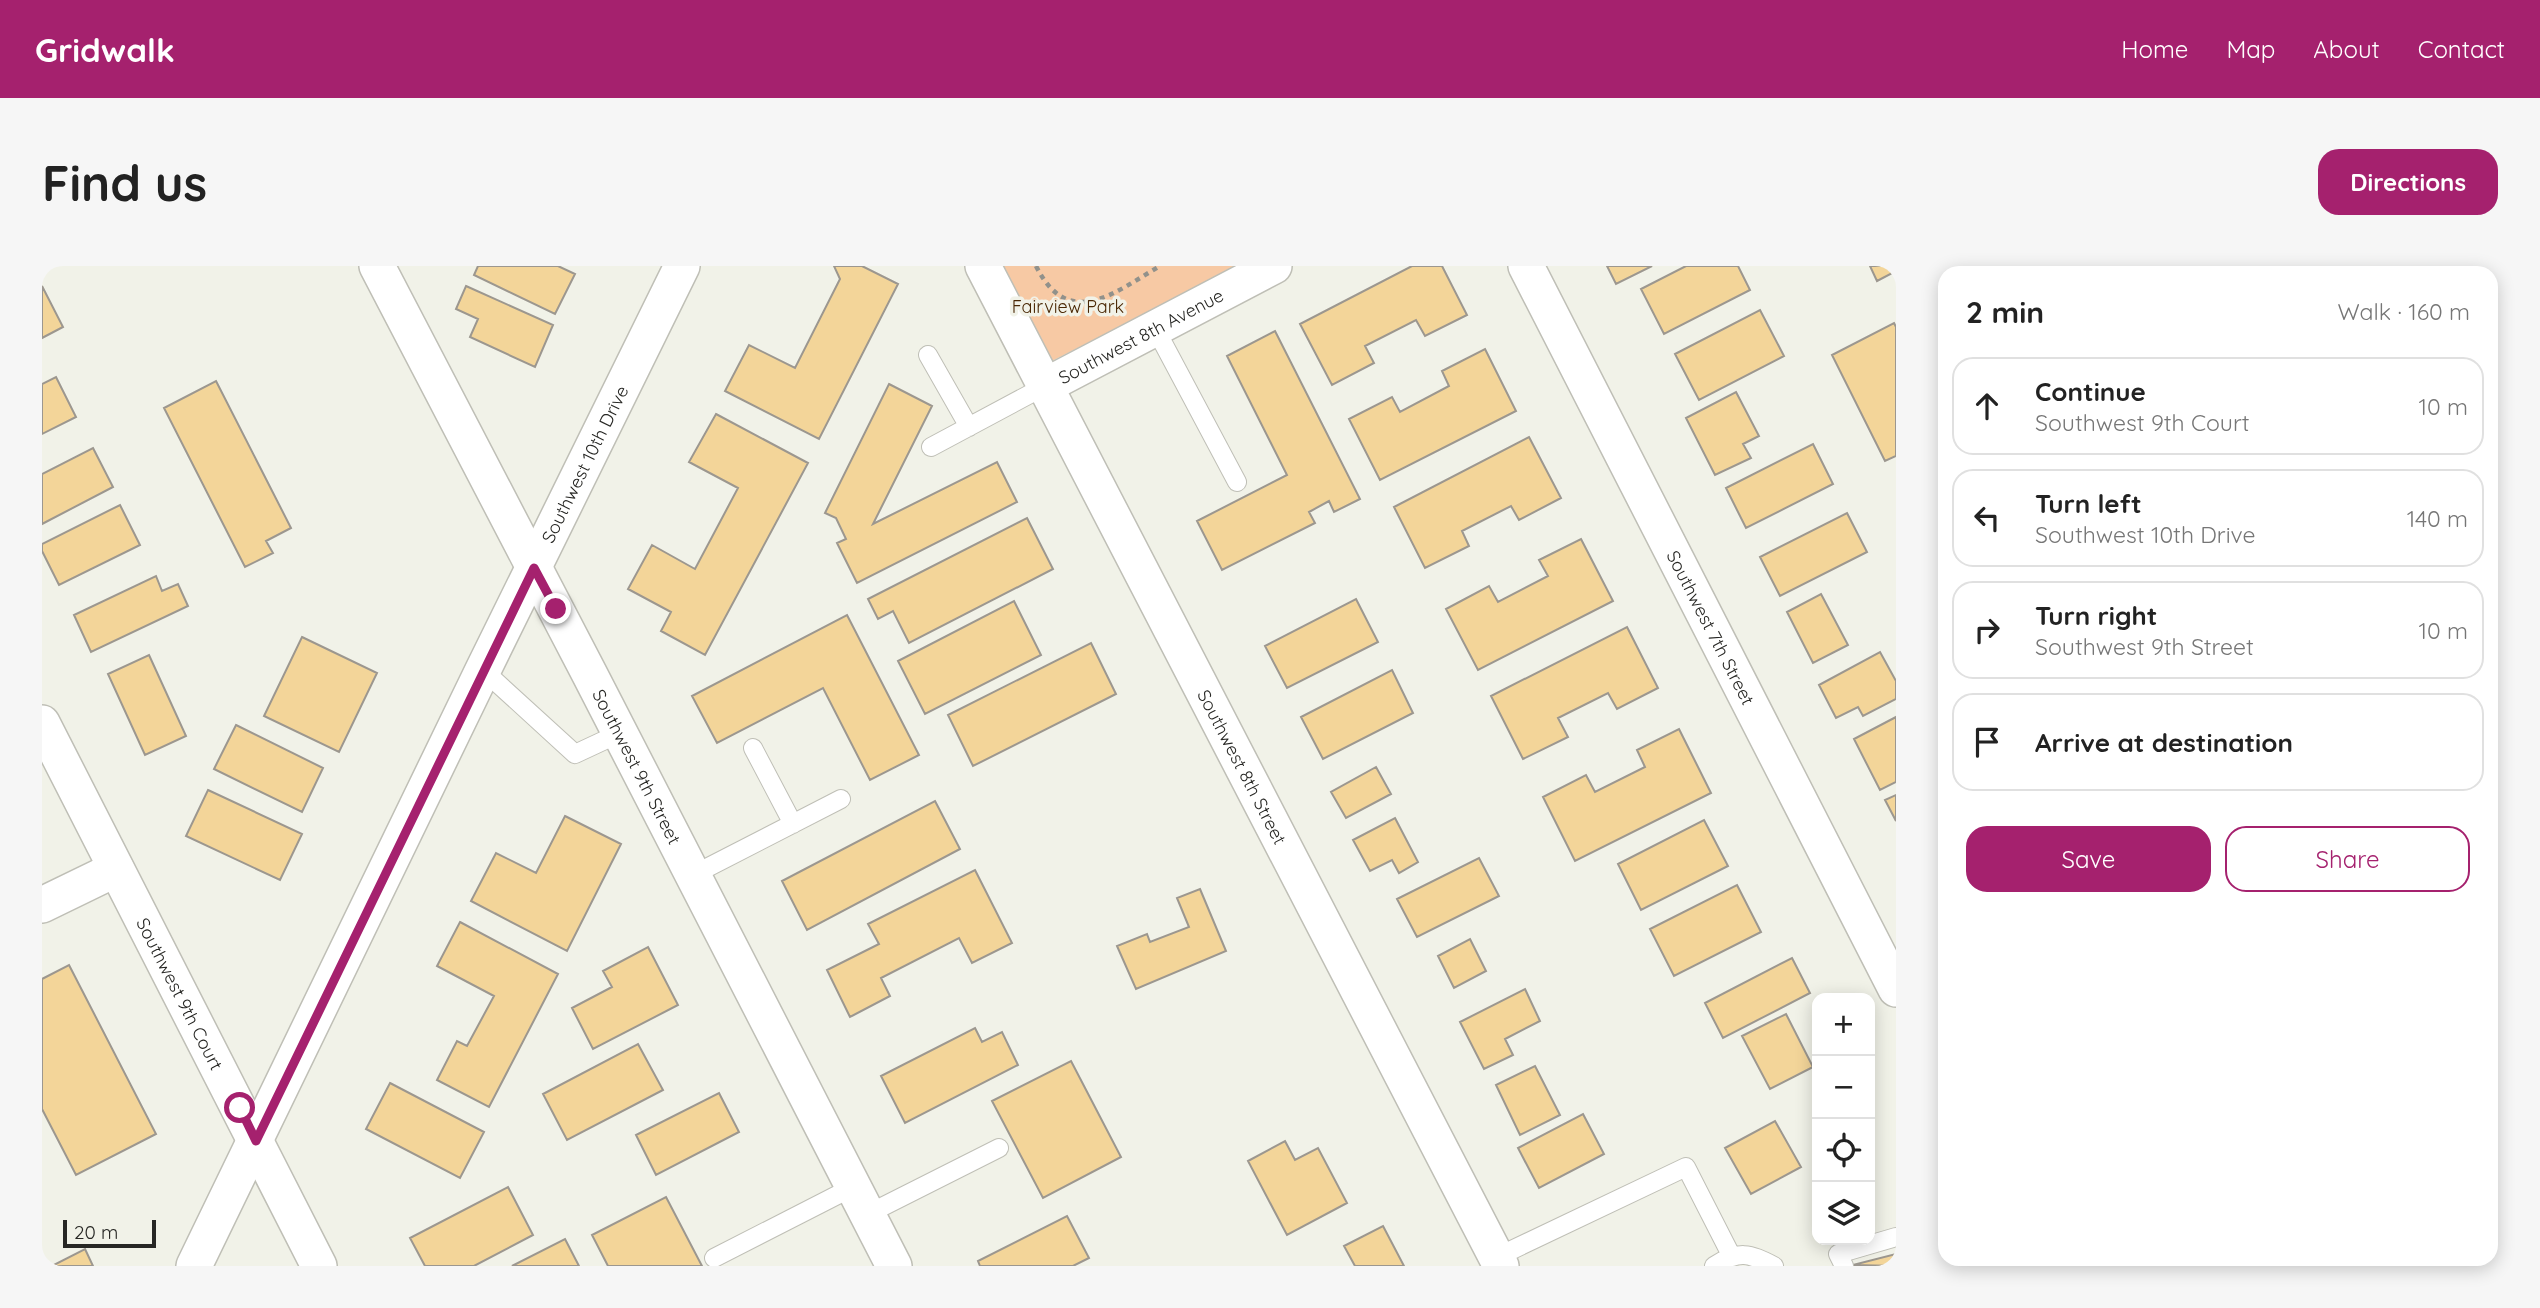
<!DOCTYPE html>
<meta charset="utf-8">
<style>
:root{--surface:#fff;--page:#f6f6f6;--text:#222;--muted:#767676;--line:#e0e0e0;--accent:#a5216e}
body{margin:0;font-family:Quicksand,sans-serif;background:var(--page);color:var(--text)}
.controls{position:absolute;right:21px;bottom:21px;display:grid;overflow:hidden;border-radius:14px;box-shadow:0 4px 18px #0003}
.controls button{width:63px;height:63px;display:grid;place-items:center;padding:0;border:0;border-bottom:2px solid var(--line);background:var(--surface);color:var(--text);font:35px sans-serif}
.scale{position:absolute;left:21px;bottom:18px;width:93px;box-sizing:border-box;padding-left:7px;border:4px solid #272724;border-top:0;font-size:19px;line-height:24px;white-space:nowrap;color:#272724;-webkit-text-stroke:5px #f1f2e8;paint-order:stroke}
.stop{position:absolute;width:21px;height:21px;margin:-16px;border:5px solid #a5216e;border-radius:50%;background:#fff}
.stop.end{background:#a5216e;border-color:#fff;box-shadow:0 2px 7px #0008}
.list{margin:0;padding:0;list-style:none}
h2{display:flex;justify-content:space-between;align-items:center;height:91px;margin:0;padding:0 28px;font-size:30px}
h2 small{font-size:23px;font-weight:400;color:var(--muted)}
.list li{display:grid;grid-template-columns:46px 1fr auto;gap:21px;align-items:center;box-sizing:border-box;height:98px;margin:0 14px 14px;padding:0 14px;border:2px solid var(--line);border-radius:21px}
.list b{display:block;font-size:26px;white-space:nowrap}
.list p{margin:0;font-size:23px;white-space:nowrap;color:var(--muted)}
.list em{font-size:23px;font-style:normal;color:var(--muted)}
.actions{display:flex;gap:14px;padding:21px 28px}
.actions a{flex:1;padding:16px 0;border:2px solid var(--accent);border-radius:21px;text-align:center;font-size:24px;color:var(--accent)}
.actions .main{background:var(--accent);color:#fff}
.icon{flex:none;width:38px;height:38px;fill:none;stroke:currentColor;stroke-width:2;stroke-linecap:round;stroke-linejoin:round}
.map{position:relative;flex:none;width:1854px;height:1000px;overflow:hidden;border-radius:21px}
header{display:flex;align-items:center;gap:42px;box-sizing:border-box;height:98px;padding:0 35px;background:var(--accent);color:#fff}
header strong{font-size:33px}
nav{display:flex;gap:38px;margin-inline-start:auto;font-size:24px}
.intro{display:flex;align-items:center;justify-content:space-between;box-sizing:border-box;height:168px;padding:0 42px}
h1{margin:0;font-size:49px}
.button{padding:18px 32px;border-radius:21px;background:var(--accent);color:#fff;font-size:24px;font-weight:700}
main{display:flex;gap:42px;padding:0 42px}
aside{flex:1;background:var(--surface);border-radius:21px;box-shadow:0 4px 18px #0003}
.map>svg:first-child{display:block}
</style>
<header>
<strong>Gridwalk</strong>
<nav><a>Home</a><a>Map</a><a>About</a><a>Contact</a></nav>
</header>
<div class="intro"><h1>Find us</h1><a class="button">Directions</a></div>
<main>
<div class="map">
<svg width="1854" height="1000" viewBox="0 0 1854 1000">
<rect width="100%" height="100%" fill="#f1f2e8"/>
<path fill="#f7c9a4" d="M960 0H1196L1010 95Z"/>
<path fill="#f3d599" stroke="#9c978f" stroke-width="2" d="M436 0H516L533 8 513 48 432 9Z
M792 0H820L856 18 777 173 683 125 707 79 753 102 798 13Z
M1370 0H1400L1425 49 1383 70 1374 54 1323 80 1332 97 1290 119 1258 58Z
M1565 0H1610L1574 18Z
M1644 0H1696L1708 24 1622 68 1599 23Z
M1828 0H1854V9L1852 6 1835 15Z
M0 20 21 61 0 72Z
M424 20 511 59 493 101 428 71 436 53 414 43Z
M1718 44 1742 90 1657 134 1633 88Z
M1852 57 1854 61V190L1843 195 1790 89Z
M1233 65 1318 233 1292 246 1287 235 1267 246 1273 257 1180 304 1155 255 1245 209 1185 90Z
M1443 83 1474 145 1338 214 1307 153 1350 131 1358 146 1407 120 1400 105Z
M14 111 34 151 0 168V118Z
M174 115 249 262 224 275 231 287 203 301 122 142Z
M847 118 890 140 831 258 955 196 975 236 815 317 795 277 804 273 794 252 783 247Z
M1694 126 1717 170 1701 178 1709 192 1673 209 1644 152Z
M674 148 766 197 663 389 619 365 629 346 586 323 610 279 653 303 696 222 647 196Z
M1487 171 1519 232 1477 254 1469 240 1420 265 1427 280 1383 302 1352 241Z
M1771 178 1791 218 1704 262 1684 222Z
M51 182 71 221 0 258V208Z
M78 239 98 279 17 319 0 285V278Z
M1805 247 1825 286 1738 330 1718 291Z
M985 252 1011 303 867 377 851 345 836 353 826 333Z
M1539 273 1571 335 1436 404 1404 343 1447 320 1456 336 1506 310 1497 294Z
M114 310 120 325 136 318 146 340 49 386 32 349Z
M1779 328 1806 379 1771 397 1745 346Z
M1314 333 1336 376 1245 422 1223 380Z
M972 335 999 389 883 448 856 395Z
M805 349 877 489 828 514 781 422 675 477 650 430Z
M1585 361 1616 422 1575 443 1566 427 1516 452 1526 471 1481 493 1449 430Z
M260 371 335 407 297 486 222 450Z
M1049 377 1074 428 931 500 906 449Z
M1838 386 1854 415V433L1821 450 1816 441 1794 452 1777 419Z
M107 389 144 470 103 489 66 408Z
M1350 404 1371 447 1281 493 1259 451Z
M1854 451V516L1838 524 1812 473Z
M194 459 281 502 260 546 172 503Z
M1637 463 1669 527 1533 595 1501 531 1544 509 1553 526 1603 501 1595 484Z
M1334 501 1349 528 1304 552 1289 526Z
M166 524 260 568 238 614 144 570Z
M1854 529V555L1843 534Z
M893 535 918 583 765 664 740 615Z
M523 550 579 578 525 685 429 635 454 587 494 607Z
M1353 552 1376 596 1357 607 1350 594 1328 605 1311 574Z
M1662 554 1686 600 1599 644 1576 598Z
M1437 592 1457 630 1375 671 1355 633Z
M933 604 970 677 930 697 917 672 839 712 848 730 808 751 785 704 837 678 826 658Z
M1695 619 1719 666 1632 710 1608 663Z
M1158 623 1184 685 1094 723 1075 680 1105 668 1108 676 1147 661 1135 632Z
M418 656 516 708 447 841 395 814 415 775 425 780 452 730 395 700Z
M1428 673 1444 705 1412 722 1396 690Z
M606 681 636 739 551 783 530 742 570 721 561 705Z
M1750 692 1768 727 1681 772 1663 737Z
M27 699 114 868 34 909 0 843V713Z
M1483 723 1498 755 1463 773 1471 789 1442 803 1418 756Z
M1744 748 1771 801 1728 823 1700 770Z
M933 762 940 776 960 766 976 799 863 857 839 810Z
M596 778 621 824 525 874 501 828Z
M1029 795 1079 891 1001 932 950 835Z
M1493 800 1518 849 1478 869 1454 819Z
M348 817 442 866 418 912 324 863Z
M677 827 697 866 614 909 594 869Z
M1541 848 1562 888 1497 922 1476 882Z
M1733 855 1759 901 1709 928 1683 882Z
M1243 875 1253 894 1276 882 1305 937 1245 969 1206 895Z
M466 921 491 969 432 1000H383L368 972Z
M624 931 660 1000H566L550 969Z
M1025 950 1047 992 1031 1000H938L936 995Z
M1341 960 1362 1000H1313L1302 980Z
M523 973 537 1000H470Z
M43 983 51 1000H10Z
M1854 988V1000L1811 999Z"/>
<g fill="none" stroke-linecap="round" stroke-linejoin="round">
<defs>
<path id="service" d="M1113 62 1195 216
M886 89 927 161
M889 181 1003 120
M441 404 533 488 578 467
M711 482 751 558
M651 609 799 533
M826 948 957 882
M1455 991 1644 901 1690 991
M672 992 811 921
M1672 1000C1697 984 1707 987 1732 1000
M1802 1000 1796 988 1854 971"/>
<g id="minor">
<path id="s1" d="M335 0 547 407 852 1000"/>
<path id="s2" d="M941 0 1459 1000"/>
<path id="s3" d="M1484 0 1854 723"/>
<path id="s4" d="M1003 120 1232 0"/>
<path id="s5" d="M0 457 277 1000"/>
<path d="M0 639 74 603"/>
<path id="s6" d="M152 1000 441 404 640 0"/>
</g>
</defs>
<use href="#service" stroke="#bfbfb6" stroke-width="20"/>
<use href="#minor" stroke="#bfbfb6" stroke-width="38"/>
<path stroke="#91918b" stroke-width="4.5" stroke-dasharray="5 5" stroke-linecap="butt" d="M994 0C1027 66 1073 26 1118 0"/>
<use href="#service" stroke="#fff" stroke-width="18"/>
<use href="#minor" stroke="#fff" stroke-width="35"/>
</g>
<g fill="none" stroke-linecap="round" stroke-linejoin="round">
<path stroke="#a5216e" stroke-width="9" d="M198 842 214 875 492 302 514 343"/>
</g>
<g text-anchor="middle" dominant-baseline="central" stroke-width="7" stroke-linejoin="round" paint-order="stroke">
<g font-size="18" fill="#492704" stroke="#f1f2e8">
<text x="1026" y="40">Fairview Park</text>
</g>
<g font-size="18" fill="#272724" stroke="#f1f2e8">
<text stroke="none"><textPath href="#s4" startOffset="108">Southwest 8th Avenue</textPath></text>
<text stroke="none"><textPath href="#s6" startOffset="892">Southwest 10th Drive</textPath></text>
<text stroke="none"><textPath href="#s3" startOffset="406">Southwest 7th Street</textPath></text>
<text stroke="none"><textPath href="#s1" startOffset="564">Southwest 9th Street</textPath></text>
<text stroke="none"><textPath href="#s2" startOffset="564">Southwest 8th Street</textPath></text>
<text stroke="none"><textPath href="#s5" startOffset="304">Southwest 9th Court</textPath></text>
</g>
</g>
</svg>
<div class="controls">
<button>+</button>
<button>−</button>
<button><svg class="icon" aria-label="locate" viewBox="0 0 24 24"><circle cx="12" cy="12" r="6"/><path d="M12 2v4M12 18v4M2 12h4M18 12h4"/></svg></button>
<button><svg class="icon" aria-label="layers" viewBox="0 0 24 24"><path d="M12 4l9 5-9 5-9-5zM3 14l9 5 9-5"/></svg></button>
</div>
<div class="scale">20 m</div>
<div class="stop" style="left:198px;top:842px"></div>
<div class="stop end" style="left:514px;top:343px"></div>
</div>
<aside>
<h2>2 min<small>Walk · 160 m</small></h2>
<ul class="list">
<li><svg class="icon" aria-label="ahead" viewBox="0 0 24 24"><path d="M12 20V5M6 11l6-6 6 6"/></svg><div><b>Continue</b><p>Southwest 9th Court</p></div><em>10 m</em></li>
<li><svg class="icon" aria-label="left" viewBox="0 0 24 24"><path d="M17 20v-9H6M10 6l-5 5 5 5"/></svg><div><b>Turn left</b><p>Southwest 10th Drive</p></div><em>140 m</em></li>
<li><svg class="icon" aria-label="right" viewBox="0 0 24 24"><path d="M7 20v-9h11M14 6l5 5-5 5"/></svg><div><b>Turn right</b><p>Southwest 9th Street</p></div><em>10 m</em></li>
<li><svg class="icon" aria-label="arrive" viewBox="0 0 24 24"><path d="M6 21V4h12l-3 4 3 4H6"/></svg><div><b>Arrive at destination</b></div></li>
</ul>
<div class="actions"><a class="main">Save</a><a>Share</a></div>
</aside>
</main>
